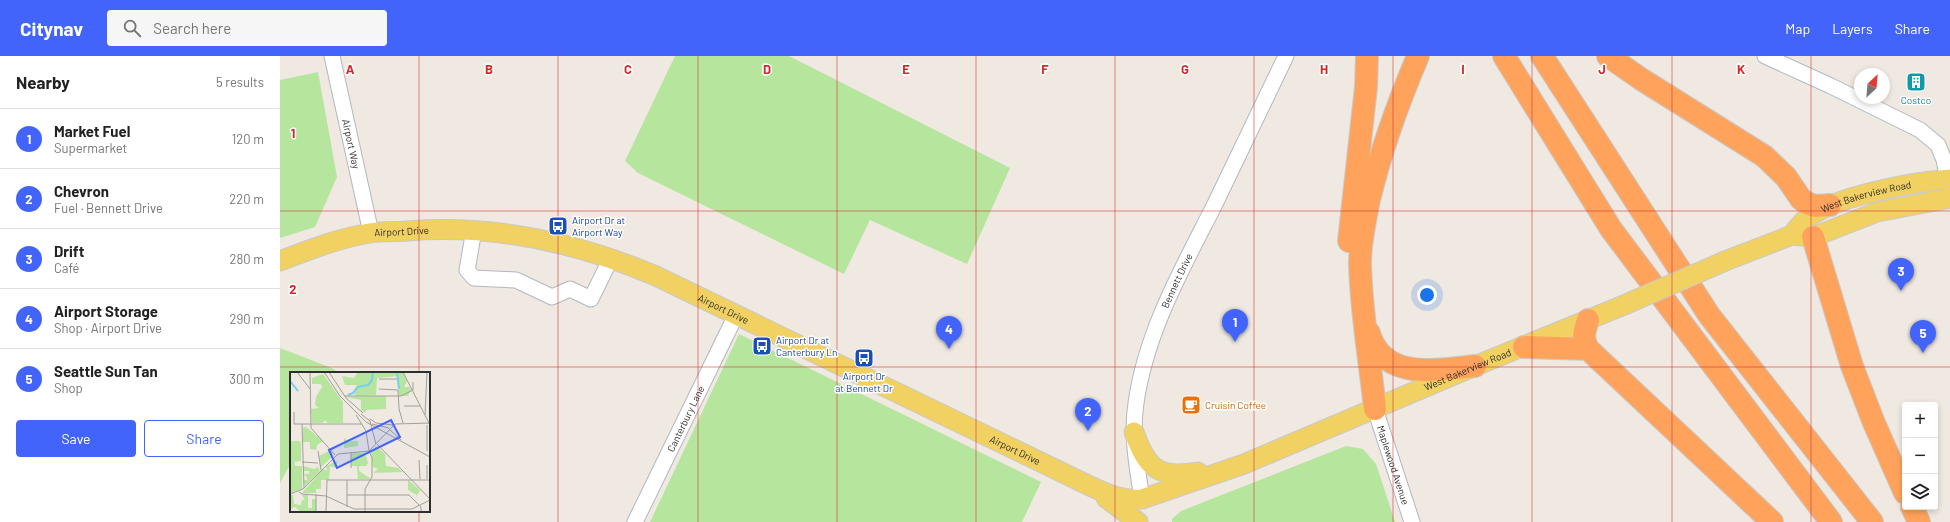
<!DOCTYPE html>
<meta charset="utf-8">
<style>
:root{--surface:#fff;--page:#f6f6f6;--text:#222;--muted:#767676;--line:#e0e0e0;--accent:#4264fb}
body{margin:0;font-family:Barlow,sans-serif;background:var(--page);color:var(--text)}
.controls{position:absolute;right:12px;bottom:12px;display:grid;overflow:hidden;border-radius:4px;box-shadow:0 2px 6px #0003}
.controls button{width:36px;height:36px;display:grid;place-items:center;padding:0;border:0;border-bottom:1px solid var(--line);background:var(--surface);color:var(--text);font:20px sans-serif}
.compass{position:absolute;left:1574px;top:12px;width:36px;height:36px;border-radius:50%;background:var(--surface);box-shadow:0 2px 6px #0003;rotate:26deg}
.you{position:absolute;left:1147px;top:239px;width:14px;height:14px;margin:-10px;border:3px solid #fff;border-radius:50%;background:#1a73e8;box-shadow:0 0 0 6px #1a73e833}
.badge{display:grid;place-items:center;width:26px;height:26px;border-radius:50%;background:var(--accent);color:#fff;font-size:13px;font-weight:700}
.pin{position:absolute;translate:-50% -33px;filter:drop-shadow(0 1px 2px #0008)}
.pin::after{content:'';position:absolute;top:21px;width:14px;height:12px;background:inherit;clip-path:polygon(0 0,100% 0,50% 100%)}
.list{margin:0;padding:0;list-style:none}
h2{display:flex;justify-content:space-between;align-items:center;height:52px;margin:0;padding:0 16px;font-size:17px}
h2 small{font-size:13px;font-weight:400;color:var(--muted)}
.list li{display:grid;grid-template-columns:26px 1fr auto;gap:12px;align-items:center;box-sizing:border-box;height:60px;padding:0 16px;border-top:1px solid var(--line)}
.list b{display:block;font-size:15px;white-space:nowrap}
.list p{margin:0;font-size:13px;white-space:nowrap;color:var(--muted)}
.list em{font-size:13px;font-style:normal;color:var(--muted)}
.actions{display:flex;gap:8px;padding:12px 16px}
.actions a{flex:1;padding:9px 0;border:1px solid var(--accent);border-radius:4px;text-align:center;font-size:14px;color:var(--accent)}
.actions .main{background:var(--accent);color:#fff}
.icon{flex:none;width:22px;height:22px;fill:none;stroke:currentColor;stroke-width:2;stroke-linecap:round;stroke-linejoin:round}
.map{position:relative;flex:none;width:1670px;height:466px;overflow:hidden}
header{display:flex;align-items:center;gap:24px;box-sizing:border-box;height:56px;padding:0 20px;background:var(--accent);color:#fff}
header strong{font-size:19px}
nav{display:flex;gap:22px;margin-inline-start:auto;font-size:14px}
.search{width:280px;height:36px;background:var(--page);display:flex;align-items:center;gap:10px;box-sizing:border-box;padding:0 14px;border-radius:4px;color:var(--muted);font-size:15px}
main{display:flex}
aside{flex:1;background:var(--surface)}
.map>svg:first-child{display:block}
</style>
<header>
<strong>Citynav</strong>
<div class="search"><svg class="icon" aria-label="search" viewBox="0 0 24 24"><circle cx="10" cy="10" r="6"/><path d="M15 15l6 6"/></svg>Search here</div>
<nav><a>Map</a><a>Layers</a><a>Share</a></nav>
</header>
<main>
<aside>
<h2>Nearby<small>5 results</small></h2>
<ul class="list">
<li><span class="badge">1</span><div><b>Market Fuel</b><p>Supermarket</p></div><em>120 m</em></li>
<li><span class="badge">2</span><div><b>Chevron</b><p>Fuel · Bennett Drive</p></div><em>220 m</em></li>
<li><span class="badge">3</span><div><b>Drift</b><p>Café</p></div><em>280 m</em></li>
<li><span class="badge">4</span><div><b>Airport Storage</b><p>Shop · Airport Drive</p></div><em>290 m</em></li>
<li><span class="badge">5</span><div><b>Seattle Sun Tan</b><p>Shop</p></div><em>300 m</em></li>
</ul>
<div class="actions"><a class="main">Save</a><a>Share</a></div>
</aside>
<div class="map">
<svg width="1670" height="466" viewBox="0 0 1670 466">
<rect width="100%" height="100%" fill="#efe9e1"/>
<path fill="#b6e59e" d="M395 0H509L730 112 687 208 590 164 564 218 358 117 345 105Z
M38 16 57 121 35 171 0 182V24Z
M459 278 761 426 742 466H370Z
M0 292 54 313 58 317H11V407L0 427Z
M1066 390 1083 393 1096 408 1115 466H892V463L901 455Z"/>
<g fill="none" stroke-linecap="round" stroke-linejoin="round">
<defs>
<g id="minor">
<path id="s1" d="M52 0 91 177"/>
<path d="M1485 0 1551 30 1640 74 1658 89 1664 104 1668 123"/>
<path d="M194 174 187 214 194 222 236 224 272 241 290 233 311 243 331 202"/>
<path id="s2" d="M1095 353 1132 466"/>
<path id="s3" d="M862 443C857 411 851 379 856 347 866 276 902 213 934 150 958 100 982 50 1006 0"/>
<path id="s4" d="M355 466 456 259"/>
</g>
<g id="major">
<path id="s5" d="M1512 179C1516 174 1521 167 1526 163 1555 140 1633 126 1670 123"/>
<path id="s6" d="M0 205C29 194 59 182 90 177 102 175 115 176 127 175 214 168 296 186 376 220L810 430C827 438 843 445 862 443L964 408 1195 310 1344 249"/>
<path d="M1445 205 1512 179 1533 181 1597 156 1670 142"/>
<path d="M854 376C867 413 879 423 918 416"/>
<path d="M826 442 858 466"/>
</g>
<path id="highway" d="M1224 0 1331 173 1551 466
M1262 0 1429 259 1592 466
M1328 0 1361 23 1484 100 1506 121 1521 143 1527 147 1535 150 1550 149
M1533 181 1572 310 1594 367 1625 437
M1069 185 1086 31 1087 0
M1308 264C1304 276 1302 282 1308 293L1492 466
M1089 277C1103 325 1157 314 1195 310
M1244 291 1308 293
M1095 353C1090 304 1081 256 1080 207 1080 186 1085 164 1089 144 1101 94 1118 47 1138 0
M1632 451 1639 466"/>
</defs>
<use href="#minor" stroke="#b4b7c1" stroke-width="17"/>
<use href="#major" stroke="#c9c9c9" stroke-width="21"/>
<use href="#highway" stroke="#c9c9c9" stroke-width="24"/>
<use href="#minor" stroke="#fff" stroke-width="15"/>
<use href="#major" stroke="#f2d163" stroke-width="19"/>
<use href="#highway" stroke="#ffa35c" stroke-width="22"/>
<defs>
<path id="major-bridge" d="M1344 249 1445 205"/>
</defs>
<use href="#major-bridge" stroke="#c9c9c9" stroke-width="21" stroke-linecap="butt"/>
<use href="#major-bridge" stroke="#f2d163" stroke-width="19"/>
</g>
<path fill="none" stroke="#d62828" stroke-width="1" stroke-opacity="0.55" d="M139 0V317M278 0V466M418 0V466M557 0V466M696 0V466M835 0V466M974 0V466M1113 0V466M1252 0V466M1392 0V466M1531 0V466M0 155H1670M0 311H1670M139 455V466"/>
<defs>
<symbol id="building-square" viewBox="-11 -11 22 22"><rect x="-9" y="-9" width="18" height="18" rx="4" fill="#0f9aa8" stroke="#fff"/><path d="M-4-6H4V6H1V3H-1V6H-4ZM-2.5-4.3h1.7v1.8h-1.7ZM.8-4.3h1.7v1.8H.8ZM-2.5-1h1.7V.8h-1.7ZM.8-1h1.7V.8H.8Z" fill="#fff"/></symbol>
<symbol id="bus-square" viewBox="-11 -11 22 22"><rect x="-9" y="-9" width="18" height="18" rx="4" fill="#1a4fb4" stroke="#fff"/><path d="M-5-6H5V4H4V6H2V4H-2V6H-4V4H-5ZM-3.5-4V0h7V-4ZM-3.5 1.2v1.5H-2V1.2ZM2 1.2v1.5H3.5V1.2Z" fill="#fff"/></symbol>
<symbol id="cafe-square" viewBox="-11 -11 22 22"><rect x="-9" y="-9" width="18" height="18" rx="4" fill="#e8710a" stroke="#fff"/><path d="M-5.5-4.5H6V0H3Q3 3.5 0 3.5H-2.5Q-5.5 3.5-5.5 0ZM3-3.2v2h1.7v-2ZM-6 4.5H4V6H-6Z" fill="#fff"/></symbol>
</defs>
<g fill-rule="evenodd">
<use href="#building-square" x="1625" y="15" width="22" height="22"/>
<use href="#bus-square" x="267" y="159" width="22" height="22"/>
<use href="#bus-square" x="471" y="279" width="22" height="22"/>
<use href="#bus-square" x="573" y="291" width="22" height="22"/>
<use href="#cafe-square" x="900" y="338" width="22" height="22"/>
</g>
<g text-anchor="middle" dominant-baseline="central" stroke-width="3" stroke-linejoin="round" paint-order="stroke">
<g font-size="10" fill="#0d838f" stroke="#fff">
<text x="1636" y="44">Costco</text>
</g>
<g font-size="10" fill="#2e2e2e" stroke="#fff">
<text stroke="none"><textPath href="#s1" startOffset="90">Airport Way</textPath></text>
<text stroke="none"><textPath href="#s5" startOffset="86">West Bakerview Road</textPath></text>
<text stroke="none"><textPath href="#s6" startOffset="126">Airport Drive</textPath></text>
<text stroke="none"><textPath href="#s3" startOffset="226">Bennett Drive</textPath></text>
<text stroke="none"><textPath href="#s6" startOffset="462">Airport Drive</textPath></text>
<text stroke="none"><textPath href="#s6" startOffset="1274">West Bakerview Road</textPath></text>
<text stroke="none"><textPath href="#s4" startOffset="115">Canterbury Lane</textPath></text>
<text stroke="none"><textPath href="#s6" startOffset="786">Airport Drive</textPath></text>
<text stroke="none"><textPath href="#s2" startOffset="59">Maplewood Avenue</textPath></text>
</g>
<g font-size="10" fill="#164399" stroke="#fff" text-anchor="start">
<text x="292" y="164">Airport Dr at<tspan x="292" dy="12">Airport Way</tspan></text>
<text x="496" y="284">Airport Dr at<tspan x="496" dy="12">Canterbury Ln</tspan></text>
<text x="584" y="320" text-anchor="middle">Airport Dr<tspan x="584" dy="12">at Bennett Dr</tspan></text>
</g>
<g font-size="10" fill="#c56008" stroke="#fff" text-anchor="start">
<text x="925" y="349">Cruisin Coffee</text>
</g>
</g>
<g transform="translate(10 316)">
<rect width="140" height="140" fill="#efe9e1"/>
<path d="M68 0H113L117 9 114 15H120L121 18 118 24H109L108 4 87 6 86 23 66 24 63 20 67 13H55L52 4 64 6ZM33 2 53 30V51H37L36 48 32 51H22L21 37 29 36 25 33 26 25 32 15 31 12H22V6ZM96 24V37L76 38 75 41 71 38V28L56 25ZM16 55 33 69 27 73 26 78 20 77V70H13V56ZM54 66 58 69H68V74L54 76ZM0 69H10L11 72V89L1 90H5V94H12V117L0 121ZM86 74 95 82 96 94 108 96 113 100 83 101 88 97 83 95 81 80ZM41 78 43 84 30 96 29 84ZM61 81H75L78 91 76 94H69V99L81 107H68L67 94H61ZM47 89V96L40 94 39 108H31V117H26V121H12L33 97 37 99 36 94ZM13 94 24 97 28 95 30 99 15 114 13 108H17V105L13 102H19V99H13ZM118 108 130 118 125 128 127 123 118 118ZM0 123H3L4 132 11 133 12 128H15L12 123H18V136H22V127H26V140H11L5 135 0 137Z" fill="#b6e59e"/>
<path fill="none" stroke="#75cff0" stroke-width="2" d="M107 0 109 17M0 9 8 19M58 23 63 21 68 15 78 13 82 8 83 0M0 46V33"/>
<path fill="none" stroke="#a29e99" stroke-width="1" d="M7 0 20 17M20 0 21 56 45 83M34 0 50 24 76 50 140 85M39 0 56 26 73 41M113 0 140 53M89 7H107M89 17 108 18 109 37 113 51M55 24H111L123 18V10M114 34H130M4 40V52H72M71 42 80 49 86 72M66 43 76 59 79 79M135 43 137 0M80 47 86 51 103 53M12 52 14 116M82 52 99 56M137 53V79M99 57 111 68M87 72 140 127M28 79 31 98M79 79 105 52 140 51M129 88 130 107M12 90 28 91M61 96V80M137 107V93M9 120 12 122 36 124 64 137H122L140 128M0 122 13 117 48 82 79 79M26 122V140M57 123H119L131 135V140M57 135V108M36 140 37 108H140M75 140V117L82 105V86L79 79"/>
<path fill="#4264fb" fill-opacity="0.15" stroke="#4264fb" stroke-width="2" d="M101 48 110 65 47 96 39 78Z"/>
<rect width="140" height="140" fill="none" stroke="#2e2e2e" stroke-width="2"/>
</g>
<g font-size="13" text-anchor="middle" font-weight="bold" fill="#d62828" stroke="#fff" stroke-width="3" stroke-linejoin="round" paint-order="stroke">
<text x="70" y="18">A</text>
<text x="209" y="18">B</text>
<text x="348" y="18">C</text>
<text x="487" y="18">D</text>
<text x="626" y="18">E</text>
<text x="765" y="18">F</text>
<text x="905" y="18">G</text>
<text x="1044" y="18">H</text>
<text x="1183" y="18">I</text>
<text x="1322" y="18">J</text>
<text x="1461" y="18">K</text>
<text x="13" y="82">1</text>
<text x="13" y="238">2</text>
</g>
</svg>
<div class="controls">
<button>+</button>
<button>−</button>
<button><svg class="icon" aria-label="layers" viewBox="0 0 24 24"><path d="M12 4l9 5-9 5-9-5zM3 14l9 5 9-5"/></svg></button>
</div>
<svg class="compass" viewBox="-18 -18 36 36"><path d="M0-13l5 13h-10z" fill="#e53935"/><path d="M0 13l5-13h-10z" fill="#767676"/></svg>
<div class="you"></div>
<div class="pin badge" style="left:955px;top:286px">1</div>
<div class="pin badge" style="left:808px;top:375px">2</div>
<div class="pin badge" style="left:1621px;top:235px">3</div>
<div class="pin badge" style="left:669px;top:293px">4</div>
<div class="pin badge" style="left:1643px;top:297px">5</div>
</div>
</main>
